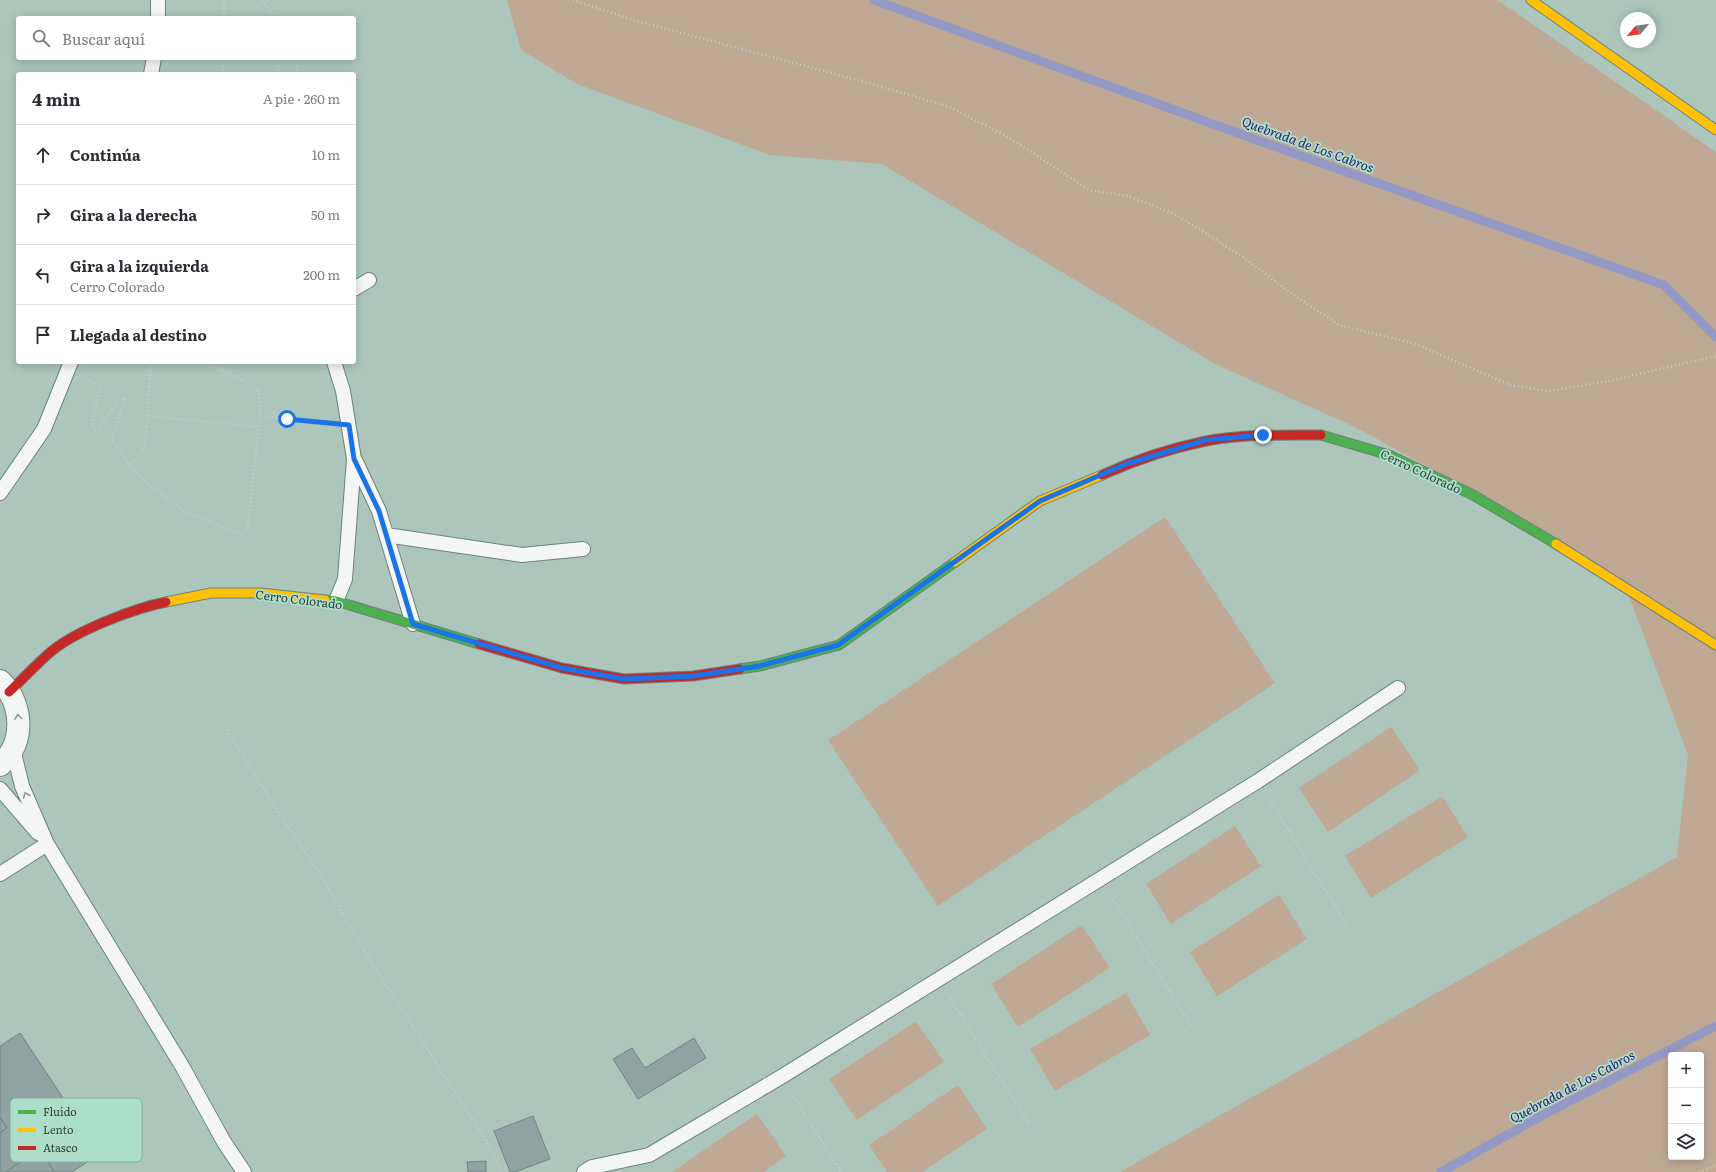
<!DOCTYPE html>
<html lang="es">
<meta charset="utf-8">
<style>
:root{--surface:#fff;--page:#f7f7f7;--text:#2b2b33;--muted:#7c7c81;--line:#e1e1e2}
body{margin:0;font-family:Literata,serif;background:var(--page);color:var(--text)}
.controls{position:absolute;right:12px;bottom:12px;display:grid;overflow:hidden;border-radius:4px;box-shadow:0 2px 10px #0003}
.controls button{width:36px;height:36px;display:grid;place-items:center;padding:0;border:0;border-bottom:1px solid var(--line);background:var(--surface);color:var(--text);font:20px sans-serif}
.compass{position:absolute;left:1620px;top:12px;width:36px;height:36px;border-radius:50%;background:var(--surface);box-shadow:0 2px 10px #0003;rotate:241deg}
.stop{position:absolute;width:12px;height:12px;margin:-9px;border:3px solid #1a73e8;border-radius:50%;background:#fff}
.stop.end{background:#1a73e8;border-color:#fff;box-shadow:0 1px 4px #0008}
.list{margin:0;padding:0;list-style:none}
h2{display:flex;justify-content:space-between;align-items:center;height:52px;margin:0;padding:0 16px;font-size:17px}
h2 small{font-size:13px;font-weight:400;color:var(--muted)}
.list li{display:grid;grid-template-columns:26px 1fr auto;gap:12px;align-items:center;box-sizing:border-box;height:60px;padding:0 16px;border-top:1px solid var(--line)}
.list b{display:block;font-size:15px;white-space:nowrap}
.list p{margin:0;font-size:13px;white-space:nowrap;color:var(--muted)}
.list em{font-size:13px;font-style:normal;color:var(--muted)}
.icon{flex:none;width:22px;height:22px;fill:none;stroke:currentColor;stroke-width:2;stroke-linecap:round;stroke-linejoin:round}
.map{position:relative;flex:none;width:1716px;height:1172px;overflow:hidden}
.search{position:absolute;background:var(--surface);box-shadow:0 2px 10px #0003;left:16px;top:16px;width:340px;height:44px;display:flex;align-items:center;gap:10px;box-sizing:border-box;padding:0 14px;border-radius:4px;color:var(--muted);font-size:15px}
.panel{position:absolute;background:var(--surface);box-shadow:0 2px 10px #0003;left:16px;top:72px;width:340px;height:292px;border-radius:4px}
.map>svg:first-child{display:block}
</style>
<div class="map">
<svg width="1716" height="1172" viewBox="0 0 1716 1172">
<rect width="100%" height="100%" fill="#acc6bb"/>
<path fill="#bfa994" fill-rule="evenodd" d="M507 0H1498L1716 152V1172H1120L1677 857 1688 755 1629 596 1516 515 1355 427 1215 364 882 164 770 155 577 84 521 50ZM1671 1055H1701V1157H1671Z
M1165 517 1275 683 938 906 828 740Z
M1391 727 1420 770 1328 832 1299 788Z
M1442 796 1468 837 1371 898 1345 856Z
M1235 826 1261 866 1171 924 1146 884Z
M1279 895 1307 939 1217 996 1190 952Z
M1082 925 1110 968 1018 1027 991 984Z
M1126 993 1150 1035 1055 1091 1030 1049Z
M916 1021 944 1062 857 1120 829 1079Z
M958 1085 987 1129 922 1172H887L869 1145Z
M757 1114 786 1156 764 1172H672Z"/>
<g fill="none" stroke-linecap="round" stroke-linejoin="round">
<path stroke="#9498c5" stroke-width="9" d="M874 0 1254 139 1664 285 1716 337
M1441 1172 1543 1115 1716 1026"/>
</g>
<path fill="#8ea3a2" stroke="#728685" d="M20 1033 71 1110 59 1120 89 1161 72 1172H54L40 1148 6 1172H0V1133L7 1128 0 1117V1046Z
M694 1038 706 1058 638 1099 613 1059 632 1048 645 1068Z
M533 1116 550 1159 515 1172H510L494 1131Z
M0 1117 7 1128 0 1133Z
M40 1148 54 1172H6Z
M486 1161V1172H468L467 1162Z"/>
<g fill="none" stroke-linecap="round" stroke-linejoin="round">
<defs>
<path id="lane" d="M158 0V18
M151 74 154 58
M354 289 369 280
M334 362 343 391 354 459 345 579 336 601
M355 460 379 511 413 624
M0 493 44 429 71 362
M386 535 522 555 583 549
M13 749 22 786 47 844 182 1066 224 1142 244 1172
M0 789 38 833
M0 874 47 844
M584 1172 592 1167 649 1155 781 1077 1258 781 1398 688"/>
<path id="street" d="M0 681C23 703 26 743 0 765"/>
<path id="fast" d="M1321 435 1389 455 1473 495 1556 544
M325 600 336 601 479 644
M740 669 760 666 839 645 955 562"/>
<path id="slow" d="M1531 0 1716 130
M1556 544 1716 645
M955 562 1040 501 1102 475
M166 602 211 593H260L325 600"/>
<path id="jam" d="M1102 475C1133 461 1172 448 1206 441 1244 434 1283 435 1321 435
M479 644 562 668 624 679 693 676 740 669
M9 692C24 678 38 662 53 650 78 630 135 608 166 602"/>
</defs>
<use href="#lane" stroke="#6e827a" stroke-width="16"/>
<use href="#street" stroke="#6e827a" stroke-width="24"/>
<use href="#fast" stroke="#6e827a" stroke-width="11"/>
<use href="#slow" stroke="#6e827a" stroke-width="11"/>
<use href="#jam" stroke="#6e827a" stroke-width="11"/>
<path stroke="#c7cfcc" stroke-width="2.5" stroke-dasharray="1 3" stroke-linecap="butt" d="M263 0 274 18
M573 0 637 21 869 83 950 107 1013 140 1089 190 1128 196 1175 214 1243 257 1295 296 1339 325 1416 344 1510 385 1549 391 1609 381 1716 356
M224 18V0
M294 58 299 74
M223 74V58
M276 74 282 58
M354 216 359 226 354 229
M88 380 100 385 92 426 94 430H97L119 400 124 399V403L112 439 130 466 146 482 186 512 242 535 247 532 260 416 259 392 246 382 206 362
M149 416 259 427
M260 416 324 423
M130 466 145 448 151 362
M227 730 271 801 321 876 365 952 484 1137 502 1172
M1270 800 1348 927
M1113 899 1191 1026
M950 998 1029 1124
M793 1096 841 1172
M1699 1172 1716 1165"/>
<use href="#lane" stroke="#f3f6f5" stroke-width="14"/>
<use href="#street" stroke="#f3f6f5" stroke-width="22"/>
<use href="#fast" stroke="#4caf50" stroke-width="9"/>
<use href="#slow" stroke="#ffc107" stroke-width="9"/>
<use href="#jam" stroke="#c62828" stroke-width="9"/>
</g>
<defs><path id="oneway-chevron" d="M-2-3.5L2.5 0L-2 3.5" fill="none" stroke-width="1.6" stroke-linecap="round" stroke-linejoin="round"/></defs>
<g stroke="#909c97">
<use href="#oneway-chevron" transform="translate(18 717) rotate(-97)"/>
<use href="#oneway-chevron" transform="translate(26 795) rotate(-113)"/>
</g>
<g fill="none" stroke-linecap="round" stroke-linejoin="round">
<path stroke="#1a73e8" stroke-width="5" d="M287 419 349 425 354 459 379 511 413 624 562 668 624 679 693 676 760 666 838 645 1040 501 1126 464 1206 440 1263 435"/>
</g>
<g text-anchor="middle" dominant-baseline="central" stroke-width="3.5" stroke-linejoin="round" paint-order="stroke">
<g font-size="12" fill="#2e4139" stroke="#addec9">
<text transform="translate(1421 471) rotate(25)">Cerro Colorado</text>
<text transform="translate(299 599) rotate(7)">Cerro Colorado</text>
</g>
<g font-size="13" font-style="italic" fill="#2f1c6c" stroke="#addec9">
<text transform="translate(1308 144) rotate(20)">Quebrada de Los Cabros</text>
<text transform="translate(1572 1086) rotate(-28)">Quebrada de Los Cabros</text>
</g>
</g>
<rect x="10" y="1098" width="132" height="64" rx="6" fill="#addec9" stroke="#87af9e" stroke-width="1"/>
<rect x="18" y="1110" width="18" height="4" fill="#4caf50"/>
<rect x="18" y="1128" width="18" height="4" fill="#ffc107"/>
<rect x="18" y="1146" width="18" height="4" fill="#c62828"/>
<g font-size="11" fill="#2e4139">
<text x="43" y="1116">Fluido</text>
<text x="43" y="1134">Lento</text>
<text x="43" y="1152">Atasco</text>
</g>
</svg>
<div class="controls">
<button>+</button>
<button>−</button>
<button><svg class="icon" aria-label="layers" viewBox="0 0 24 24"><path d="M12 4l9 5-9 5-9-5zM3 14l9 5 9-5"/></svg></button>
</div>
<svg class="compass" viewBox="-18 -18 36 36"><path d="M0-13l5 13h-10z" fill="#e53935"/><path d="M0 13l5-13h-10z" fill="#7c7c81"/></svg>
<div class="stop" style="left:287px;top:419px"></div>
<div class="stop end" style="left:1263px;top:435px"></div>
<div class="search"><svg class="icon" aria-label="search" viewBox="0 0 24 24"><circle cx="10" cy="10" r="6"/><path d="M15 15l6 6"/></svg>Buscar aquí</div>
<section class="panel">
<h2>4 min<small>A pie · 260 m</small></h2>
<ul class="list">
<li><svg class="icon" aria-label="ahead" viewBox="0 0 24 24"><path d="M12 20V5M6 11l6-6 6 6"/></svg><div><b>Continúa</b></div><em>10 m</em></li>
<li><svg class="icon" aria-label="right" viewBox="0 0 24 24"><path d="M7 20v-9h11M14 6l5 5-5 5"/></svg><div><b>Gira a la derecha</b></div><em>50 m</em></li>
<li><svg class="icon" aria-label="left" viewBox="0 0 24 24"><path d="M17 20v-9H6M10 6l-5 5 5 5"/></svg><div><b>Gira a la izquierda</b><p>Cerro Colorado</p></div><em>200 m</em></li>
<li><svg class="icon" aria-label="arrive" viewBox="0 0 24 24"><path d="M6 21V4h12l-3 4 3 4H6"/></svg><div><b>Llegada al destino</b></div></li>
</ul>
</section>
</div>
